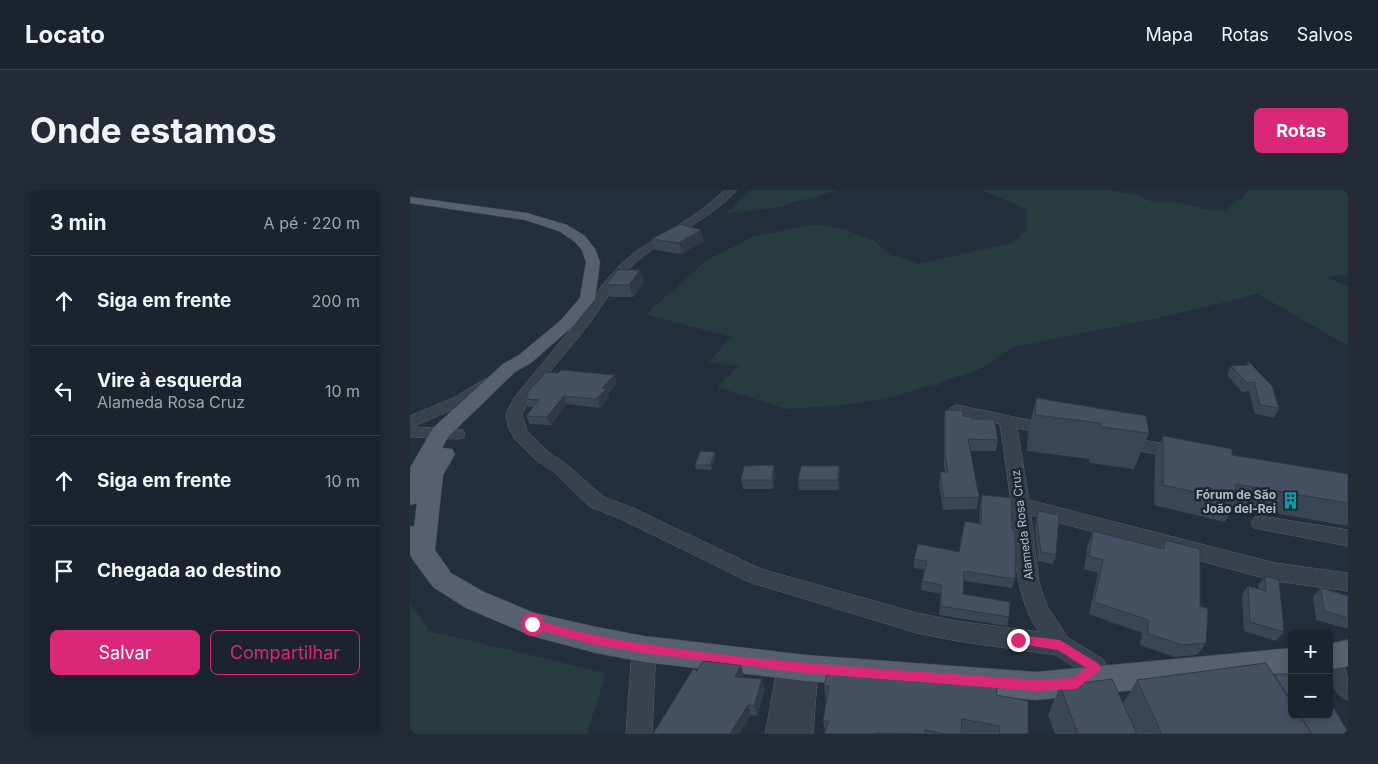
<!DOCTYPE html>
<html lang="pt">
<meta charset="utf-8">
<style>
:root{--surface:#1b232e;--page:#242b36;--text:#f1f3f6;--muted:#a0a4aa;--line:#39404a;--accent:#db2777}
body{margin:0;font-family:Inter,sans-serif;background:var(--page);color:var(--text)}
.controls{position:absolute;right:15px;bottom:15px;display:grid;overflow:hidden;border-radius:8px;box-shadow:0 2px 8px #0003}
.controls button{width:45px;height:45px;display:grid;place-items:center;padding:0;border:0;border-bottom:1px solid var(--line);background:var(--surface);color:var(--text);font:25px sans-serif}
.stop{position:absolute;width:15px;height:15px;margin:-11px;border:4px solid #db2777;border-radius:50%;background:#fff}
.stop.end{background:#db2777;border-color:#fff;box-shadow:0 1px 5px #0008}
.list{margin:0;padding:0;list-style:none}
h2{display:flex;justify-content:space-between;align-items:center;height:65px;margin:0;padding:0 20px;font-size:21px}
h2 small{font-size:16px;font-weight:400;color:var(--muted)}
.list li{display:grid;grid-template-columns:32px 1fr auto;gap:15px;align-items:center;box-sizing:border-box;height:90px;padding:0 20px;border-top:1px solid var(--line)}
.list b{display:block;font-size:19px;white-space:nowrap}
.list p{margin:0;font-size:16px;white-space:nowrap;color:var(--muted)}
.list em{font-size:16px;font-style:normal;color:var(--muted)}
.actions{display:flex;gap:10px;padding:15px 20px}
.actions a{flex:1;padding:11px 0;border:1px solid var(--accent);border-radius:8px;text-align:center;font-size:18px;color:var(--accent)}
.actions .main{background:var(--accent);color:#fff}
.icon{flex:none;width:28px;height:28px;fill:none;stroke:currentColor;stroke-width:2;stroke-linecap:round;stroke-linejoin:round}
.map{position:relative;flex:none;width:938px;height:544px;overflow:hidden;border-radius:8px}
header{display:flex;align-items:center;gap:30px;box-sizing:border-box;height:70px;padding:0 25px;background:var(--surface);border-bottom:1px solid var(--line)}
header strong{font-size:24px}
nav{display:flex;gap:28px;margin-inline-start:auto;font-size:18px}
.intro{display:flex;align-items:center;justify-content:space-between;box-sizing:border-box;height:120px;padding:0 30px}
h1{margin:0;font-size:35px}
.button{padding:12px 22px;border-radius:8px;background:var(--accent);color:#fff;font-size:18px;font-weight:700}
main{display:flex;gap:30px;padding:0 30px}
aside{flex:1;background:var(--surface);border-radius:8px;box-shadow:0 2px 8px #0003}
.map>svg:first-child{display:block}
</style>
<header>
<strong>Locato</strong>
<nav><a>Mapa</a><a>Rotas</a><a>Salvos</a></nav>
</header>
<div class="intro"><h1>Onde estamos</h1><a class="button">Rotas</a></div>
<main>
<aside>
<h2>3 min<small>A pé · 220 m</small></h2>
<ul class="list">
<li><svg class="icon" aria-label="ahead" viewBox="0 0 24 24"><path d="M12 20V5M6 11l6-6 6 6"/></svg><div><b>Siga em frente</b></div><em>200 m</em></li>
<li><svg class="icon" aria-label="left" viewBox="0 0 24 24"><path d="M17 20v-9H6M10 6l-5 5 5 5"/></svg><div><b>Vire à esquerda</b><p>Alameda Rosa Cruz</p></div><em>10 m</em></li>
<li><svg class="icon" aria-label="ahead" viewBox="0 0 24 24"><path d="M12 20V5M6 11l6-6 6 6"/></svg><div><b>Siga em frente</b></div><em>10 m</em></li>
<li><svg class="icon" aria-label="arrive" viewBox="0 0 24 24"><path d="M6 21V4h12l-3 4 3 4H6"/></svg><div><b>Chegada ao destino</b></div></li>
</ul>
<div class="actions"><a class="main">Salvar</a><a>Compartilhar</a></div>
</aside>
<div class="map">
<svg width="938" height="544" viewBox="0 0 938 544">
<rect width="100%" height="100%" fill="#242f3e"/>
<path fill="#263c3f" d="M341 0H430L367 17 315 24Z
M572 0H701L726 5 743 12H765L800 20 819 21 817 18 836 5 837 0H938V84L916 87 938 96V156L848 104 757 126 603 157 568 180 530 192 528 196 520 195 483 207 433 215 376 219 307 197 329 176 299 172 321 147 236 124 297 70 342 47 406 34 435 40 463 50 479 64 509 74 602 53 616 40 617 19Z
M0 413 19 441 196 483 177 544H0Z"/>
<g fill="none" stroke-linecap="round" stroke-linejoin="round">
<defs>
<path id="minor" d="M316 0H327C301 29 263 44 233 66 209 85 196 111 178 135 156 164 128 191 112 224L117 241 138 262 156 274 194 307 223 318 351 379 507 423 547 431 629 442C602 400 606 362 601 315 598 288 594 261 590 234L541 223 539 220 541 217 547 215 647 236 649 240 647 244 641 245 607 238 619 310 865 373 938 383V401L865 391 621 325 629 393 637 416 658 448 693 469 697 477C692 489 680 498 668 502L659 499 656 491 659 483 666 478 646 465 547 451 507 443 339 392 209 328 180 317 144 282 126 270 105 249 98 237 96 224 104 208 169 129 193 94 210 75 225 62 286 24Z
M76 189 81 191 84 194 81 197 55 214 2 237 47 239 53 240 55 244 53 248 47 249 0 247V226L43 208Z
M711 246 772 257 778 259 781 263 778 267 772 269 705 256 703 252 705 248Z
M851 326 938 340V356L844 338 841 333 844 328Z
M234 448 242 452 246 459 242 544H216L222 459 226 452Z
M919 457C938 466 938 490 938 510 916 501 919 477 919 457Z
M380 464 389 469 396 467 404 470 408 478 403 544H355L368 475 372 467Z"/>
<path id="major" d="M0 7 117 23 157 35 175 46 185 59 190 72 185 109 163 136 121 173 105 182 38 247 32 258 42 259 45 264 33 285 25 360 41 383 74 402 125 423 186 437 234 446 396 465 626 482 882 458V484L626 510 396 491 234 472 186 463 122 446 56 418 23 397 3 370 0 364V336L4 337 7 313 0 315V278L23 238 93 174 109 165 151 130 170 108 176 72 172 60 165 52 149 41 115 30 0 13Z
M938 450V476L919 480V454Z"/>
</defs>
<use href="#minor" stroke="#565f6c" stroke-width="1"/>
<use href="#major" stroke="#414a57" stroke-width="1"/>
<use href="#minor" fill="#38414e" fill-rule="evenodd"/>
<use href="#major" fill="#56606e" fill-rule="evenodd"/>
</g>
<path fill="#3b4654" d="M242 49 294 51 271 64 245 60Z
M234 92 223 107H200L196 95Z
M838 171 869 218 864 228 845 224 839 201 832 202 817 185 821 176 837 175Z
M207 193 198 204 199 207 190 218 157 214 141 235 120 234 116 226 123 217H118L114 209 117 205 116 204Z
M626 208 739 243 724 279 679 273V269L617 261 618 243Z
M535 220 562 229 588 250 586 261H560L569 307 567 319 533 320 529 294 530 282H535L534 276V232Z
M753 246 822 265 938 284V336L825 316 815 332 744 315 745 266Z
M306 266 301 280 286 279 285 275Z
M429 276 430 285 429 300H389L388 290Z
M365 284 363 299H333L331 290Z
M572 305 602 340 605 389 602 398 554 391 553 404 599 427 597 436 529 425 531 404 511 400 512 391 515 380 504 378V369L549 362 569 334 570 315Z
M628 321 646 365 643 374 628 371 625 339 626 330Z
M683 341 750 358 755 350 790 416 796 453 787 465 764 467 730 455 732 443 679 424 688 383 674 379 678 354Z
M855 386 874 442 866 451 834 441 832 405 838 396 849 399 848 395Z
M911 398 938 406V439L906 430 903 407Z
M287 481 334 486 333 487 355 499 347 526 341 525 329 544H243Z
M864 484 938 544H645L638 525 650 496 713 513 727 490Z
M414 496 586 505 618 544H414L415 542 413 531 416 511Z"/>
<path fill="#303945" d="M291 40 294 51 271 64 269 53Z
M230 80 234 92 223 107 219 95Z
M204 185 207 193 198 204 199 207 190 218 187 209 192 198Z
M154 206 157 214 141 235 137 227Z
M305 262 306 266 301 280 300 275Z
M364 275 365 284 363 299 362 290Z
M429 276 430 285 429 300 428 290Z
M331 475 334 486 328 497 325 487Z
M352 489 355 499 347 526 344 516Z
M338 515 341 525 329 544H320Z"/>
<path fill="#455162" stroke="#303945" d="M270 34 291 40 269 53 242 49Z
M207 80H230L219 95H196Z
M838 171 862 196 869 218 850 215 844 192 837 193 821 176 839 175Z
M151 180 204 185 192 198 196 199 187 209 154 206 137 227 116 226 129 210 114 209 119 204H116L136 182 148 183Z
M626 208 736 226 739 243 691 237 690 233 625 225Z
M535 220 553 221V226L562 227V229H584L588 250 558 249 569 307 534 308 530 282H538L535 264Z
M753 246 822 259V265L938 284V313L825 294 827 311 753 295Z
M290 261 305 262 300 275H285Z
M364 275 362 290H331L334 276Z
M391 276H429L428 290H388Z
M572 305 601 308 602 340H604L606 363 605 389 554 381 553 404 600 412 599 427 530 416 532 395 512 391 517 371 504 369 508 354 549 362 555 331 571 334Z
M628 321 649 325 646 365 631 362 627 330Z
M683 341 754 359 755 350 790 359V416L798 419 796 453 772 455 737 443 739 430 684 412 693 370 679 366Z
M855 386 869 390 874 442 840 432 838 396 856 401Z
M911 398 938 406V428L914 421Z
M293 471 331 475 325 487 352 489 344 516 338 515 320 544H243L283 479 287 481Z
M856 473 882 513V525H890L901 543 895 544H752L727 490Z
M418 479 558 492 587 497 586 505 618 511V544H589L590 536 552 529 551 544H536L515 540V544L465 543 464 544H414L419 531H413L419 496H414Z
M864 484H882V513Z
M702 489 727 544H668L650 496Z
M919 510 938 542V544H900L901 543 890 525H919Z"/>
<path fill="#db2777" d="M122 429C144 435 166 442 188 446 332 473 480 479 626 490L664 488 676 478 648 460 604 453 602 450 608 445 650 450 689 474 690 478 689 481 666 499 626 501 396 483 234 463 186 455 118 437 117 434 118 431Z"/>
<defs>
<symbol id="building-bare" viewBox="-9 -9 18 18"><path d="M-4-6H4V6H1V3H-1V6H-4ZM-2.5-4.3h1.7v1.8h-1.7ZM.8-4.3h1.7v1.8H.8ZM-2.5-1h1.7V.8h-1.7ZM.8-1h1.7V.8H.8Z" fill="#0f9aa8" stroke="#1d2633" stroke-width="2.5" paint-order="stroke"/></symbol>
</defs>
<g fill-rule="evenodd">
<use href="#building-bare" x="868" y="298" width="25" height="25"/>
</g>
<g text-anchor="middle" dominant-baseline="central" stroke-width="5" stroke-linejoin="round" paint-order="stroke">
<g font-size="12" font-weight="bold" fill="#b4bcc9" stroke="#1d2633" text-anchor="end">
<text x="866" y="304">Fórum de São<tspan x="866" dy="14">João del-Rei</tspan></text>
</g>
<g font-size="12" fill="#b4bcc9" stroke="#1d2633">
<text transform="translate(612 335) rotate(-97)">Alameda Rosa Cruz</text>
</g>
</g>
</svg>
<div class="controls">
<button>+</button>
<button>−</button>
</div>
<div class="stop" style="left:122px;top:434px"></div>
<div class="stop end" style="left:608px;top:450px"></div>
</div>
</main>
